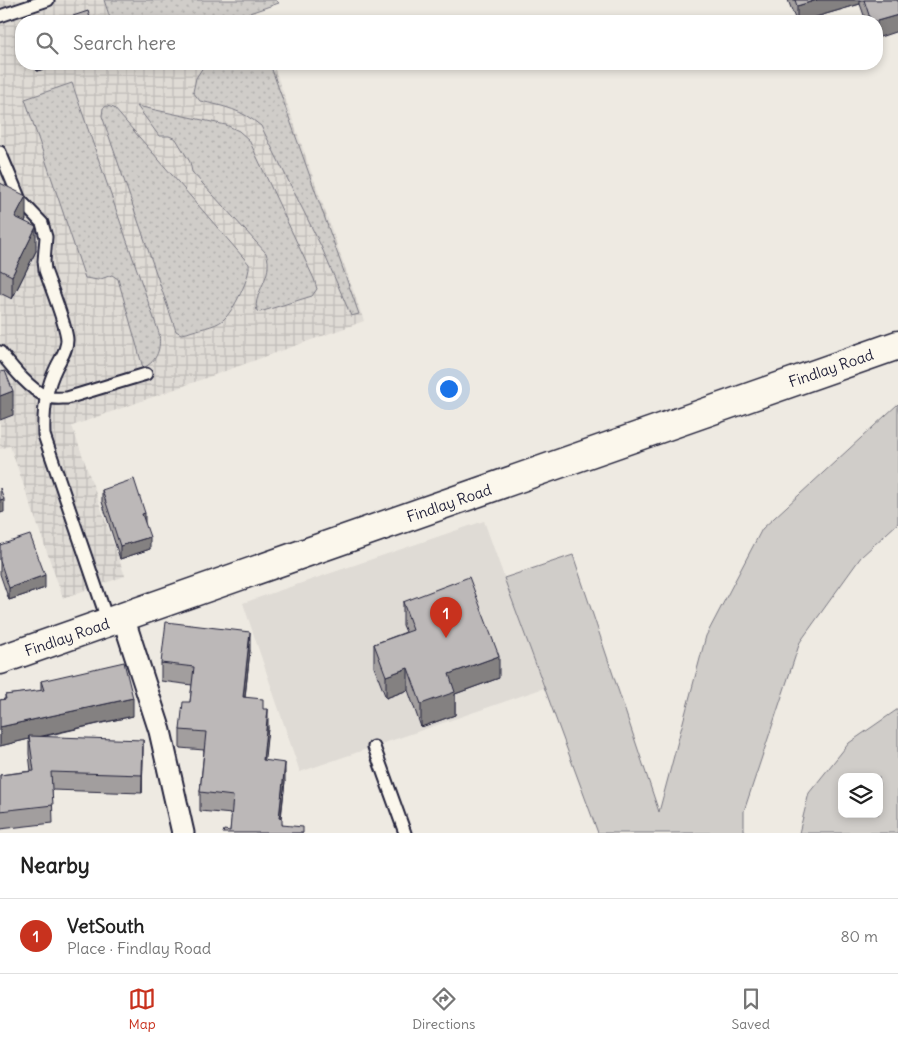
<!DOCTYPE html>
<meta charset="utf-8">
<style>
:root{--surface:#fff;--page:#f6f6f6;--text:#222;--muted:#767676;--line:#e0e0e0;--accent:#c8321e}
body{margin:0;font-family:Delius,sans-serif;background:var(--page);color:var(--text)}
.controls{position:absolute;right:15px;bottom:15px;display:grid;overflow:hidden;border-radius:10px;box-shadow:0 2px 8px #0003}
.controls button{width:45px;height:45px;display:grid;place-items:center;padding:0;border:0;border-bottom:1px solid var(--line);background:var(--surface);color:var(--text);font:25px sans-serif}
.you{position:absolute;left:448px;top:388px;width:18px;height:18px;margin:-12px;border:4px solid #fff;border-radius:50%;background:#1a73e8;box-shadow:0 0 0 8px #1a73e833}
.badge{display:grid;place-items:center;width:32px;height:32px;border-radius:50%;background:var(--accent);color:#fff;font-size:16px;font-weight:700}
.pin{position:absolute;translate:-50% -41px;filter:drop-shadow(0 1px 2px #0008)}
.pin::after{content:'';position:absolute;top:26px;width:18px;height:15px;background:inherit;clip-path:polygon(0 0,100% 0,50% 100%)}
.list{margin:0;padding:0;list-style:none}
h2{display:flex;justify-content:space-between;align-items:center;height:65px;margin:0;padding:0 20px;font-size:21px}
h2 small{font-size:16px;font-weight:400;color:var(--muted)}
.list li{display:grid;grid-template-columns:32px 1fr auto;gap:15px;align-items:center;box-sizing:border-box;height:75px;padding:0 20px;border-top:1px solid var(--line)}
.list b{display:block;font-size:19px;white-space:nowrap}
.list p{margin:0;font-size:16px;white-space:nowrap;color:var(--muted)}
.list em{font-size:16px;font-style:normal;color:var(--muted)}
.icon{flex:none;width:28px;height:28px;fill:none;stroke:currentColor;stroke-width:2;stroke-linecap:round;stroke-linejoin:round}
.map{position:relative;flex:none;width:898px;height:833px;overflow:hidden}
.search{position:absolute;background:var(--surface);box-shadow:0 2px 8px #0003;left:15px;right:15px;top:15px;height:55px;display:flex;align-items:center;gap:12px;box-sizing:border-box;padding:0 18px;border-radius:20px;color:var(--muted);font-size:19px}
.sheet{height:140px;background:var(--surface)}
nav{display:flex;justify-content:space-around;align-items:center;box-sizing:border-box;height:70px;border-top:1px solid var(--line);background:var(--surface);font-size:14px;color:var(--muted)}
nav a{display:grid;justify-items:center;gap:2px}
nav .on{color:var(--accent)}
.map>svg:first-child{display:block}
</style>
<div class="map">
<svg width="898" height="833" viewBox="0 0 898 833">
<defs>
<pattern id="industrial-grid" width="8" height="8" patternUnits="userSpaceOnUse" patternTransform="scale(1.25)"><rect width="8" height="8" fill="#dfdbd5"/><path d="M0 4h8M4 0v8" fill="none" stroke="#bfbcb8"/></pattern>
<pattern id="grass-dots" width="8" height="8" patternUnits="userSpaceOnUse" patternTransform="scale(1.25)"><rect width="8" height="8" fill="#d0cdc9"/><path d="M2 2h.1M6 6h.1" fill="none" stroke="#b2b0ae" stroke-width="1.8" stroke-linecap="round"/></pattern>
</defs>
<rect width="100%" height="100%" fill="#eeeae2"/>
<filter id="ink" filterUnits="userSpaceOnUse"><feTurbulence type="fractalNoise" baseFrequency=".02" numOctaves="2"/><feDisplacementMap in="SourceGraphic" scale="10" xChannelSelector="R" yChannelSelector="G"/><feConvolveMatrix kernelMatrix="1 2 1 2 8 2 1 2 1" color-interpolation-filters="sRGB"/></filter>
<g filter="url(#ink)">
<path fill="#dfdbd5" d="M484 521 544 688 300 772 243 603Z"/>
<path fill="url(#industrial-grid)" d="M0 0H104L111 21H21V64H273L364 321 72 426 125 576 63 598 10 446 0 449Z
M254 11 258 21H226Z"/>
<path fill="url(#grass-dots)" stroke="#797882" d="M104 0H276L279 3 226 21H111Z
M205 64H270L359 314 351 316 321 246 261 126C242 110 224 106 200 101L193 92 196 78Z
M72 83 159 333C161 348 158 361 143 368L118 279 112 275 98 280 85 278 25 99Z
M107 106 114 108 249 264C251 276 233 312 223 320 215 327 197 329 187 333L181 334 176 331 102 116 103 108Z
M137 106 226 125 239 131 249 140 314 279 317 289 312 296 260 312 257 311C252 293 275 276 266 253L192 172 190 162 176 139 169 136H159Z"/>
<path fill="#d0cdc9" stroke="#797882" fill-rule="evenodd" d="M898 404V523L861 557 800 642 744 811V833H598L504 578 573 555 659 812 706 636 762 529Z
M898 709V833H799L809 793 849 743ZM842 777H879V814H842Z"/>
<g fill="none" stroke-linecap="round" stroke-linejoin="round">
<defs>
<path id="lane" d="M0 16 48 0
M0 152 20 200 42 223 46 237 44 261 45 270C50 285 67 327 67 340 67 351 60 359 56 368 45 390 43 412 44 435L108 622
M0 352C12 367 29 389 47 397 54 399 61 398 67 398L146 374
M374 747 405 833"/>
<path id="street" d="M123 617 160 731 183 833"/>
<path id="secondary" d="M0 660 898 345"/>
</defs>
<use href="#lane" stroke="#22223b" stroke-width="15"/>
<use href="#street" stroke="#22223b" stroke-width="25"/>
<use href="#secondary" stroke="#22223b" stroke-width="31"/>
<use href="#lane" stroke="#fbf7ec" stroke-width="11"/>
<use href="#street" stroke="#fbf7ec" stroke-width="21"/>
<use href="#secondary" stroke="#fbf7ec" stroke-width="28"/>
</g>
<path fill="#a29e9e" stroke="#22223b" d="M788 0H898L877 21H866L860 4 802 21H796Z
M35 64H60L37 71Z
M0 183 26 219 25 221 36 251 12 299 0 293Z
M102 490 145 523 150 549 120 559 102 502Z
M0 545 45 588 9 600 0 574Z
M403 602 499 678 455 694V715L421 727 408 690 386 698 374 667V644L406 632 403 625Z
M250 650 245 697 263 709 268 728 264 760 285 781 281 819 282 825 303 833 230 831 232 814 200 811V792L204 750 180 748V730L190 702 192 685 161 681V663Z
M41 681 133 716 41 737 143 758 142 793 52 790 53 823 0 829V775L31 771 29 754V739L0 746V700L5 699V695L41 691Z"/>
<path fill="#848181" stroke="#22223b" d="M817 0H860V4L802 21H797V6Z
M898 15V31L877 38V21Z
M37 64H60L37 71Z
M26 196V219L15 240V217Z
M36 227V251L12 299V276Z
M13 391V415L0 420V396Z
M4 499V512L0 513V500Z
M145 513V526L142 514Z
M150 537V549L120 559V546Z
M45 575V588L9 600V588Z
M250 632V650L243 715V697Z
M499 656V678L455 694V715L421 727V704L449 674Z
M408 668V690L386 698V676Z
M133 698V716L29 739V736V739L0 746V727Z
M268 709V728L263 778V760Z
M143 740V758L142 793V775Z
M285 763V781L279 833V818Z"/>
<path fill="#bcb8b8" stroke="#22223b" d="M795 0H817L797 6Z
M864 0H898V15L877 21H871Z
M88 11 91 21H58Z
M0 183 26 196 15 217 36 227 12 276 0 270Z
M5 371 13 391 0 396V372Z
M134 479 145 513 142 514 150 537 120 546 102 490Z
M0 488 4 499 0 500Z
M30 535 45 575 9 588 0 561V545Z
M469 577 499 656 449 674 455 692 421 704 408 668 386 676 374 644 413 630 403 602Z
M166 622 250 632 243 697 263 699V709H268L263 760 285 763 279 818 282 819V825L303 827V833H223L224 830 230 831 233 796 200 792 206 732 180 730 183 702H190L194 667 161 663Z
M124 662 133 698 0 727V700L6 699 5 695 44 690 41 681Z
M29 736 143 740 142 775 51 772 53 805 0 811V775L34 771Z"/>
</g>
<g text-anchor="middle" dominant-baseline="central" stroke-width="4.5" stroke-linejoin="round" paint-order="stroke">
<g font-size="15" fill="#22223b" stroke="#fbf7ec">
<text transform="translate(831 368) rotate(-19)">Findlay Road</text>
<text transform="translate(449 503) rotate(-19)">Findlay Road</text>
<text transform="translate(67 637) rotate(-19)">Findlay Road</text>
</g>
</g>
</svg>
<div class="controls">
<button><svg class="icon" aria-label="layers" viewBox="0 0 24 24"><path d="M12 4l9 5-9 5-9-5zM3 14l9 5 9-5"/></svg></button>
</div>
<div class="you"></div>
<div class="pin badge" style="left:446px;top:638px">1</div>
<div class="search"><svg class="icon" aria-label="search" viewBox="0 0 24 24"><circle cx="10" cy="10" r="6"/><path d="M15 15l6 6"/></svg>Search here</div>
</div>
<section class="sheet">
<h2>Nearby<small></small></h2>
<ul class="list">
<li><span class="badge">1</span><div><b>VetSouth</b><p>Place · Findlay Road</p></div><em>80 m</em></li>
</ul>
</section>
<nav>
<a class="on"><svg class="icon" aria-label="map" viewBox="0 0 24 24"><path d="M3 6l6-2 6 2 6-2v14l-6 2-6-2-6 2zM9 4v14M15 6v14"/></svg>Map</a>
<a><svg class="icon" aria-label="directions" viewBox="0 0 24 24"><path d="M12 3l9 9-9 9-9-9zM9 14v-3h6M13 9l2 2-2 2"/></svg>Directions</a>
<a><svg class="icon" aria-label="saved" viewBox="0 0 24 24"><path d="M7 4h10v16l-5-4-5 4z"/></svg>Saved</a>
</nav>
